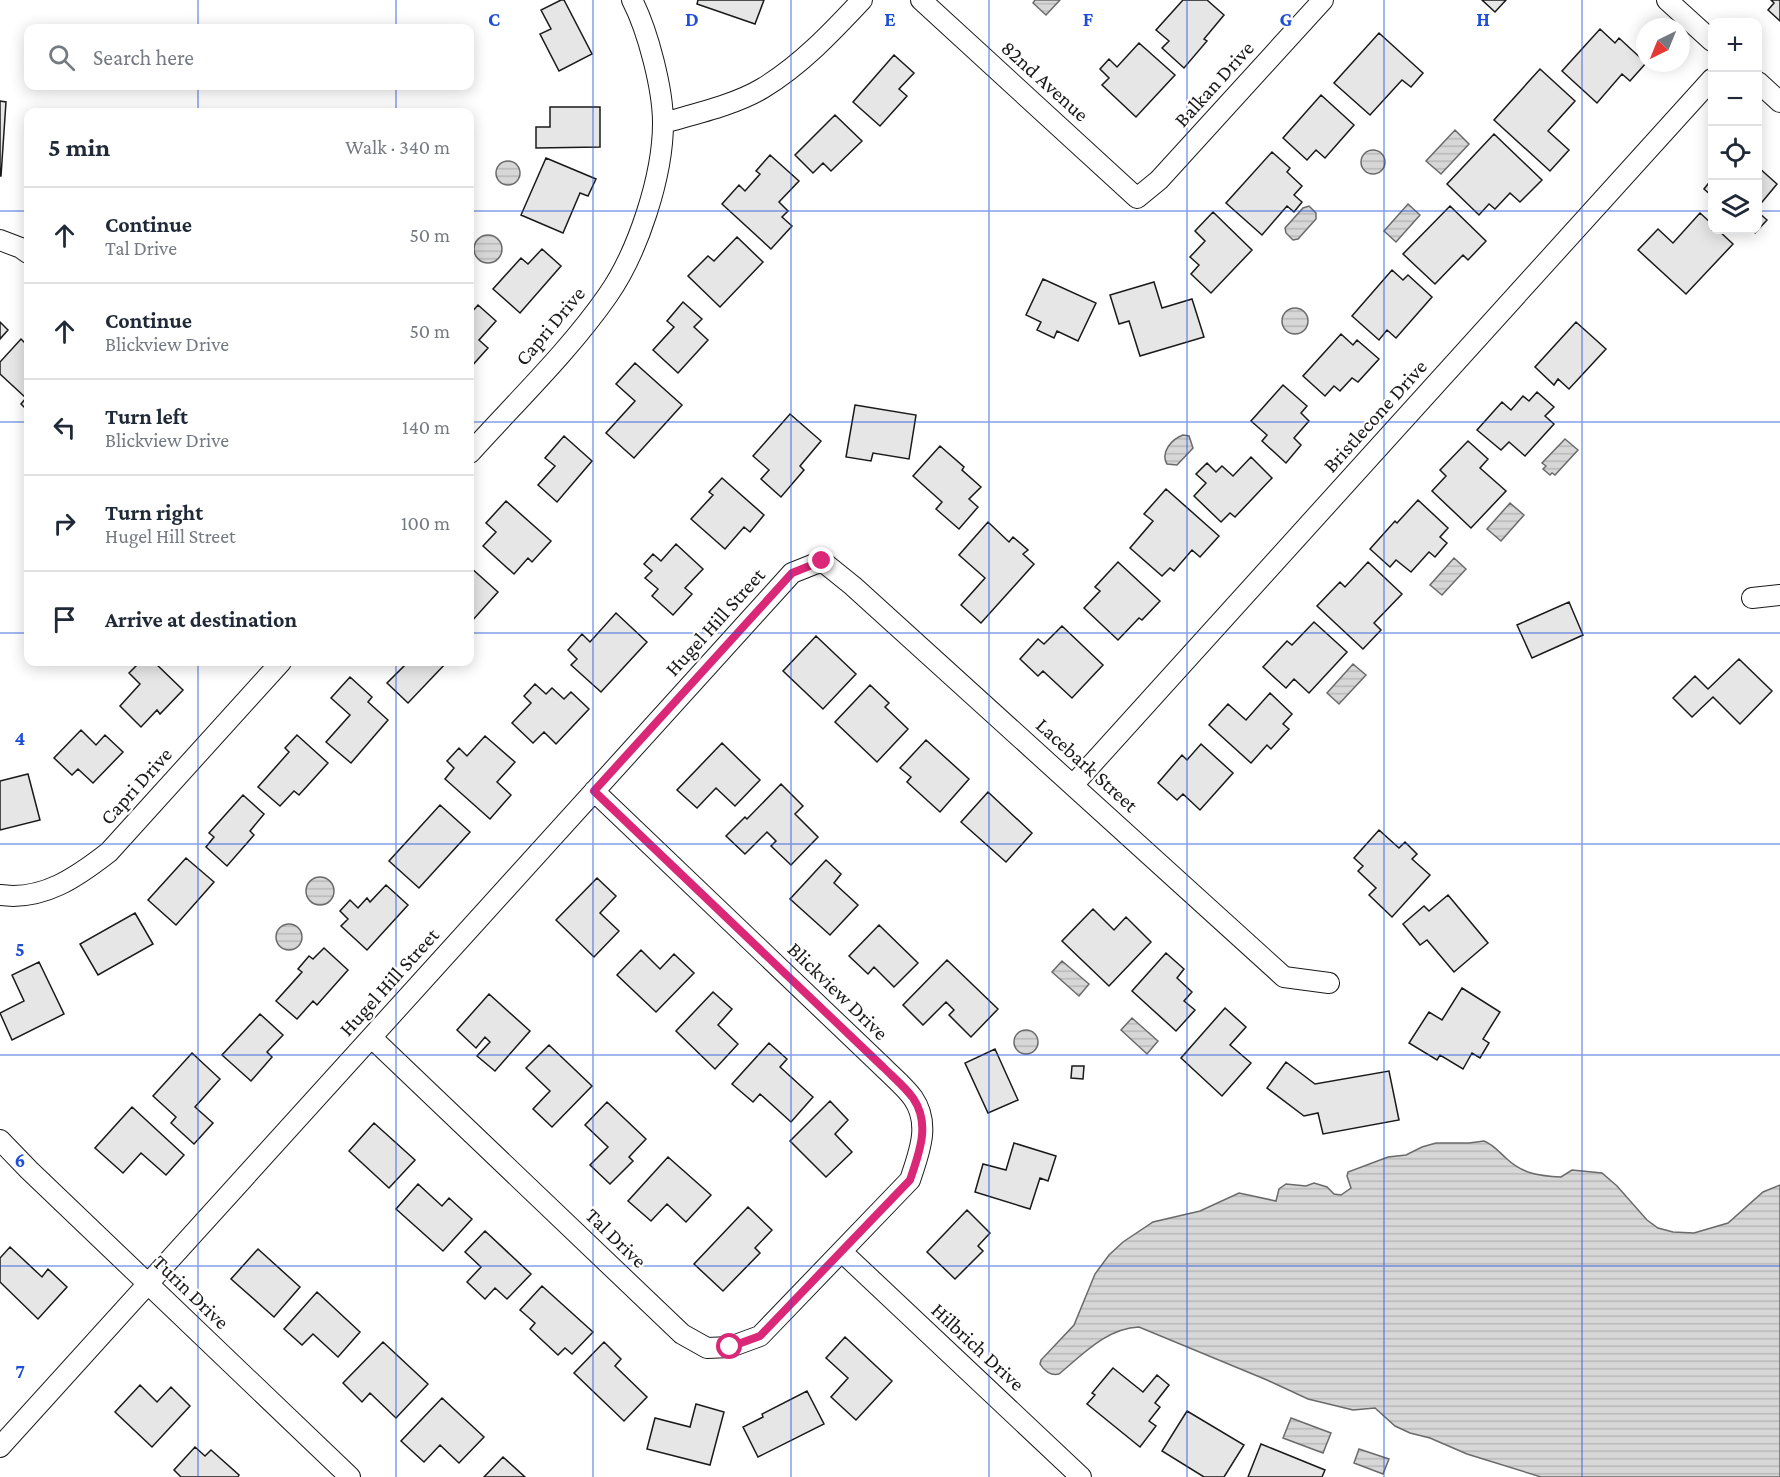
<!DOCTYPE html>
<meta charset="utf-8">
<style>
:root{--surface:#fff;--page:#f2f2f3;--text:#1f2937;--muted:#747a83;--line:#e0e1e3}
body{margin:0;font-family:"Crimson Pro",serif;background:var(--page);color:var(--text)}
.controls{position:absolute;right:18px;top:18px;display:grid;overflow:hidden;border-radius:12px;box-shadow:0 3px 15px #0003}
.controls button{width:54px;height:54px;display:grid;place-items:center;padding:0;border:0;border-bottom:2px solid var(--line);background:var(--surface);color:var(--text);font:30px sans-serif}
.compass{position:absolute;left:1636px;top:18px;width:54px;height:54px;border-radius:50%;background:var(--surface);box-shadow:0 3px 15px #0003;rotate:223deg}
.stop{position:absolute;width:18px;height:18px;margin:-14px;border:4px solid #db2777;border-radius:50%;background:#fff}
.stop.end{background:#db2777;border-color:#fff;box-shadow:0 2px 6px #0008}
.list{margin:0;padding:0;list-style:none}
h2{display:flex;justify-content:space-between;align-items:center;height:78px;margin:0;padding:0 24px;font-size:26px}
h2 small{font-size:20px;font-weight:400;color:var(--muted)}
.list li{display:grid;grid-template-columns:39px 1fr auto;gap:18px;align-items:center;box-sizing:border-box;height:96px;padding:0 24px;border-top:2px solid var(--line)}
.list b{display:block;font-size:22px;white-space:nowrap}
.list p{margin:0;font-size:20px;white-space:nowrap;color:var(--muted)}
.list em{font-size:20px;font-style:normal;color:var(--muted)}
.icon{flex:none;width:33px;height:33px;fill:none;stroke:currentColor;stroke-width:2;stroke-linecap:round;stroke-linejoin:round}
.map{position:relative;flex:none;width:1780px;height:1477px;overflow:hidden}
.search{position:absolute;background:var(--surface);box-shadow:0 3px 15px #0003;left:24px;top:24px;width:450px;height:66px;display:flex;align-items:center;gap:15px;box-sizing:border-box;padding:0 21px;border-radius:12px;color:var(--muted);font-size:22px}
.panel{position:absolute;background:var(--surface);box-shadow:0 3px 15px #0003;left:24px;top:108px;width:450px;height:558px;border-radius:12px}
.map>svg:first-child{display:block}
</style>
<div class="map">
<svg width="1780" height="1477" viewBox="0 0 1780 1477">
<defs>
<pattern id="water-rules" width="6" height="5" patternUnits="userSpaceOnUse" patternTransform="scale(1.5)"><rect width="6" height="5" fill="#d7d7d7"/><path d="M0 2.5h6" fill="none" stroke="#b8b8b8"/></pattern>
</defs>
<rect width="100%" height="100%" fill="#fff"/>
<path fill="url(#water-rules)" stroke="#6a6a6a" stroke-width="1.5" d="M1035 0H1060L1046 15 1033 3Z
M1455 130 1469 144 1441 174 1426 161Z
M1361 162a12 12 0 1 1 24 0a12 12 0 1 1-24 0Z
M496 173a12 12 0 1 1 24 0a12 12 0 1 1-24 0Z
M1408 204 1420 215 1396 242 1384 231Z
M1309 206 1316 213V219L1298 239 1293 240 1286 233 1285 228 1303 208Z
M474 249a14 14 0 1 1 28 0a14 14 0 1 1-28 0Z
M1282 321a13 13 0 1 1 26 0a13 13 0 1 1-26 0Z
M1183 435 1189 436 1193 448 1177 465 1167 464C1160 452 1172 439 1183 435Z
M1565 439 1578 450 1555 475 1552 473 1550 475 1543 469 1546 466 1542 463Z
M1510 503 1524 515 1501 541 1487 529Z
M1454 558 1466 569 1442 595 1430 585Z
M1353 664 1366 675 1339 704 1327 693Z
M306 891a14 14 0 1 1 28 0a14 14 0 1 1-28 0Z
M276 937a13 13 0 1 1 26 0a13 13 0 1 1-26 0Z
M1062 961 1089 984 1079 996 1052 972Z
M1132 1018 1158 1041 1147 1054 1121 1030Z
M1014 1042a12 12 0 1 1 24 0a12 12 0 1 1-24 0Z
M1484 1141C1494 1145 1499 1152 1507 1159 1523 1174 1540 1176 1561 1177L1572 1170 1602 1173 1617 1186 1647 1220 1658 1228 1673 1232 1694 1233 1728 1223 1763 1192 1780 1185V1477H1541L1467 1454 1430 1438 1410 1433 1395 1426 1375 1408 1353 1410 1308 1399 1267 1380 1139 1327C1107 1328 1082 1355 1059 1374 1051 1376 1044 1371 1040 1364L1041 1360 1074 1325 1095 1274 1109 1255 1123 1242 1153 1222 1200 1211 1239 1193 1276 1201 1279 1189 1286 1184 1306 1186 1314 1183 1327 1187 1334 1194 1341 1195 1351 1188 1347 1176 1348 1172 1388 1157 1406 1155 1422 1147 1436 1143H1469Z
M1291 1418 1331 1433 1323 1453 1283 1438Z
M1359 1449 1389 1459 1383 1474 1354 1463Z"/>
<path fill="#e6e6e6" stroke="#1a1a1a" stroke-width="1.5" d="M561 0H564L592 54 559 71 540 34 551 29 541 10Z
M698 0H764L755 24 697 4Z
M1183 0H1207L1224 15 1204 39 1207 41 1184 68 1162 48 1169 41 1156 30Z
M1482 0H1506L1495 12Z
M1771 0H1780V21L1768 10 1774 3Z
M1600 29 1615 43 1619 38 1646 63 1630 81 1622 74 1597 103 1562 71Z
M1379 33 1423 73 1411 87 1402 80 1370 115 1334 83Z
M1139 43 1175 75 1136 117 1102 85 1109 78 1100 69 1109 59 1117 67Z
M894 55 914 73 899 89 907 96 880 126 853 102Z
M1540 69 1575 101 1548 131 1569 150 1550 171 1494 120Z
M1321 95 1354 125 1325 158 1316 150 1307 160 1283 138Z
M0 101 6 102 1 176H0Z
M550 107H600V147L536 148V127H550Z
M835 115 862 141 831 171 823 163 813 173 795 155Z
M1494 134 1542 180 1520 202 1510 193 1495 209 1489 204 1479 215 1447 184Z
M1272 152 1290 168 1287 172 1302 186 1294 195 1302 202 1294 212 1287 206 1262 235 1226 203Z
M770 155 799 181 779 202 788 211 782 217 792 226 771 249 722 204 739 185 745 191 760 174 756 171Z
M546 158 596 179 588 196 580 193 563 233 521 215Z
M1758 167 1777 184 1758 207Z
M1712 179V196L1704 189Z
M1450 206 1486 241 1468 260 1463 255 1435 284 1403 254Z
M1213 212 1252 250 1211 293 1191 274 1199 265 1190 257 1205 241 1195 231Z
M1758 212 1767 220 1755 233 1751 230H1758Z
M1700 213 1712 224V230H1718L1733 244 1686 294 1638 250 1658 229 1673 243Z
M737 237 763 262 720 307 688 276 708 256 714 261Z
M542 249 561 266 520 313 493 289 521 258 528 264Z
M1392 270 1403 280 1408 275 1432 297 1396 338 1387 330 1379 340 1352 316Z
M1043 279 1096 303 1078 341 1057 331 1054 338 1037 330 1041 322 1026 315Z
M1154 282 1162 308 1192 299 1204 337 1140 356 1129 321 1119 324 1110 295Z
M683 302 702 319 694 327 708 340 678 373 653 350 674 327 667 321Z
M478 305 496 321 479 340 488 348 470 368V314Z
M0 322 8 330 0 339Z
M1576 322 1606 349 1569 389 1558 379 1554 385 1535 367Z
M1341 334 1353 345 1357 340 1379 359 1358 382 1352 378 1340 391 1334 386 1325 396 1303 376Z
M21 339 28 346V411L21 404 26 398 0 374V362Z
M635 363 682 405 634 458 606 433 635 401 616 384Z
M1283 385 1307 406 1301 413 1309 421 1294 438 1301 445 1286 463 1262 441 1267 435 1251 421Z
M1537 392 1554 407 1545 416 1554 424 1525 456 1509 442 1501 450 1477 430 1502 402 1511 410 1523 396 1529 401Z
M855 405 916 415 909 459 873 453 871 461 846 457Z
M790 414 821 441 800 466 804 470 781 497 761 479 769 470 753 456Z
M564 436 592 461 557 502 538 485 555 466 545 458Z
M1468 441 1488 459 1480 468 1506 491 1471 528 1432 491 1446 476 1440 470Z
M940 446 964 467 962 470 981 487 969 499 978 507 959 529 936 509 942 502 913 476Z
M1251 457 1272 478 1235 517 1230 513 1221 522 1194 496 1206 483 1196 474 1207 463 1216 472 1222 466 1233 476Z
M722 478 764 515 750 532 744 527 725 549 691 519 713 495 709 492Z
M1166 489 1219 536 1200 557 1192 550 1174 571 1170 568 1162 576 1130 548 1153 521 1144 514Z
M1418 500 1448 528 1440 537 1447 543 1435 557 1429 552 1411 572 1396 560 1390 567 1370 549 1395 521 1397 523Z
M506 501 551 541 532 562 528 558 514 574 483 546 496 532 486 523Z
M988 522 1009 542 1013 537 1028 550 1023 554 1034 564 981 623 961 605 985 578 959 555Z
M676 544 703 569 685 588 692 594 673 615 652 596 658 589 645 578 652 571 644 564 653 554 661 561Z
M1118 562 1160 601 1142 620 1139 618 1118 640 1084 608 1100 591 1095 587Z
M1368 562 1402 594 1374 623 1381 630 1363 649 1317 606 1340 582 1345 587Z
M470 567 498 592 471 622 470 620Z
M1569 602 1583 635 1532 658 1517 625Z
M616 613 647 642 601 692 571 665 577 659 568 650 582 634 590 642Z
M1314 622 1347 652 1309 693 1294 679 1286 688 1263 667 1287 641 1292 645Z
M1062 626 1103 665 1072 698 1043 671 1038 676 1020 659 1038 639 1044 644Z
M816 636 856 674 823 709 783 671Z
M1739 659 1772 691 1740 724 1713 697 1692 717 1673 698 1695 676 1708 689Z
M140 662H154L183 690 160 714 157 710 141 727 120 706 140 684 129 673Z
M403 662H447L408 703 387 683 406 664Z
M350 677 372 697 368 702 388 720 351 763 326 742 350 715 331 698Z
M535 684 546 694 552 688 564 699 571 692 589 709 556 744 544 732 533 743 512 723 531 703 524 696Z
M870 685 889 703 885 707 908 729 877 762 835 722Z
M1270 693 1292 714 1283 724 1289 729 1271 749 1267 745 1251 763 1209 725 1228 704 1246 720Z
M81 730 96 745 105 735 123 752 93 783 78 769 72 775 54 758Z
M297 735 328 763 299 795 294 791 280 806 258 787 289 752 285 748Z
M485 736 515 762 497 782 511 795 490 819 445 779 454 768 447 761 459 748 467 756Z
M926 740 969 779 940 812 907 782 911 777 900 768Z
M722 743 760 780 735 806 716 788 697 808 677 790Z
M1201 744 1233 773 1200 810 1183 794 1177 800 1158 783 1182 755 1187 760Z
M28 774 40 820 0 830V781Z
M781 784 803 806 795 814 818 837 791 865 771 846 776 841 767 832 745 854 726 836 745 817 747 819Z
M988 792 1032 833 1006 862 961 822Z
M243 795 264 814 250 831 254 835 227 866 206 847 214 837 209 833Z
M440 805 470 832 419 888 389 861Z
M1379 830 1399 848 1405 842 1417 854 1412 859 1430 875 1392 917 1369 895 1376 888 1358 871 1363 866 1354 858Z
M186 858 214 882 176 925 148 900Z
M826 860 841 874 834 883 858 905 830 935 790 899Z
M597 878 616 896 600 913 619 931 594 957 556 920Z
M386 885 408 905 367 950 341 926 348 919 340 911 350 900 358 908 367 898 370 902Z
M1448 895 1488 943 1454 972 1427 940 1420 945 1403 924 1424 906 1429 911Z
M1093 909 1114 930 1126 917 1151 942 1109 986 1062 941Z
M135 913 153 944 98 975 80 944Z
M879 925 918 963 894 987 874 967 868 974 849 956Z
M324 948 348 970 317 1005 313 1001 297 1019 276 1001 302 972 298 969 309 956 313 959Z
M641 950 660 969 674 954 694 973 656 1012 617 975Z
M1166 953 1184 969 1177 978 1192 992 1184 1001 1195 1010 1176 1031 1132 991Z
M947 960 998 1009 971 1037 949 1015 954 1010 946 1002 923 1025 903 1005Z
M39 962 64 1014 12 1040 0 1013 24 1001 12 975Z
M1462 988 1500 1012 1483 1039 1489 1043 1480 1058 1472 1053 1463 1069 1440 1055 1437 1060 1409 1043 1429 1012 1442 1020Z
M713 992 732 1009 718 1025 738 1044 715 1069 676 1031Z
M489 994 530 1031 495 1071 477 1056 490 1042 485 1037 476 1048 457 1030Z
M1225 1008 1246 1027 1230 1045 1251 1063 1222 1096 1181 1058Z
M260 1014 283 1035 267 1052 272 1057 251 1081 222 1055Z
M769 1043 787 1059 780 1067 813 1097 791 1122 760 1094 753 1102 732 1084Z
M549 1045 592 1086 552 1127 533 1109 550 1091 526 1068Z
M995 1049 1018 1100 988 1113 965 1063Z
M192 1053 220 1079 195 1107 213 1123 194 1144 171 1123 176 1117 153 1096Z
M1286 1062 1315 1084 1389 1071 1399 1120 1323 1134 1318 1113 1304 1116 1267 1088Z
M1072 1066H1084L1083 1079 1071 1078Z
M830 1101 848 1120 835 1134 852 1152 826 1177 790 1141Z
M607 1102 646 1139 629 1157 633 1161 610 1184 590 1165 608 1147 585 1125Z
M132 1107 184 1155 166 1175 141 1153 123 1173 95 1148Z
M374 1123 415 1160 389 1188 349 1151Z
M1014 1143 1056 1156 1048 1181 1040 1178 1030 1209 975 1192 983 1164 1006 1170Z
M668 1157 711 1195 686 1222 667 1204 651 1221 628 1201Z
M418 1184 442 1206 449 1198 472 1219 443 1251 396 1209Z
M748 1207 772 1230 755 1248 760 1253 723 1291 694 1264Z
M967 1210 990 1233 978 1246 983 1251 955 1279 927 1252Z
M485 1231 531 1274 507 1299 495 1288 485 1299 467 1282 481 1267 465 1252Z
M10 1247 42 1277 48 1269 67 1287 38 1319 0 1282V1258Z
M258 1249 300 1287 274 1317 231 1279Z
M542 1286 593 1332 572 1354 565 1348 558 1355 530 1329 535 1323 520 1310Z
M317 1292 360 1332 338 1357 313 1334 302 1345 284 1329Z
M845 1337 892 1381 856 1420 831 1397 848 1378 826 1358Z
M383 1342 428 1384 396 1418 370 1393 362 1402 343 1383Z
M604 1342 621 1359 615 1366 647 1397 624 1421 574 1373Z
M1113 1368 1143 1392 1157 1375 1169 1385 1155 1403 1160 1407 1149 1421 1156 1426 1140 1447 1087 1404 1095 1395 1092 1393Z
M140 1385 157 1402 171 1387 190 1406 152 1447 115 1412Z
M807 1391 824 1424 758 1457 743 1427 763 1417 762 1414Z
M442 1398 484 1437 459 1463 440 1445 424 1462 401 1441Z
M696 1404 724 1412 710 1465 647 1449 655 1418 690 1427Z
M1187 1411 1244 1445 1224 1477H1204L1162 1451Z
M1261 1444 1325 1470 1322 1477H1248Z
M195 1447 205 1456 211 1450 239 1475 238 1477H181L174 1470Z
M503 1457 525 1477H484Z"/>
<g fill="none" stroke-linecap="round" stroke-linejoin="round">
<defs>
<path id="minor" d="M921 0 1137 198 1159 180 1323 0
M1667 0 1712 41
M1758 82 1780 102
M663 123C694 114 735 105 763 88 801 65 832 32 862 0
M0 240 21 248 28 253
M470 453C515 403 570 350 608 295 638 252 663 176 663 123 663 89 648 31 632 0
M1752 598 1780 595
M1073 785 1712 79
M0 895C43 901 77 877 109 852L281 662
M372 1038 682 1334 707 1348 730 1347 760 1336 910 1180C919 1153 931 1124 913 1098 905 1087 893 1077 883 1067L594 791
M0 1140 29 1170 350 1477
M842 1252 1081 1477
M0 1447 792 573 822 561 853 586 1284 977 1329 983"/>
</defs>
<use href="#minor" stroke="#1a1a1a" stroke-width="22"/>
<use href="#minor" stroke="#fff" stroke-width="20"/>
</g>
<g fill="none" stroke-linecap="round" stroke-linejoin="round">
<path stroke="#db2777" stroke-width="8" d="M730 1347 760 1336 910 1180C919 1153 931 1124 913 1098 905 1087 893 1077 883 1067L594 791 792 573 822 561"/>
</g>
<path fill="none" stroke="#1d4ed8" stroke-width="1.5" stroke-opacity="0.55" d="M198 0V28M396 0V28M593 0V1477M791 0V1477M989 0V1477M1187 0V1477M1384 0V1477M1582 0V1477M198 86V112M396 86V112M0 211H28M470 211H1712M1758 211H1780M0 422H28M470 422H1780M0 633H28M470 633H1780M198 662V1477M396 662V1477M0 844H1780M0 1055H1780M0 1266H1780"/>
<g text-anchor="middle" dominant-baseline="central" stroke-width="4.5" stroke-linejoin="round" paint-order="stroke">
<g font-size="21" fill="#1a1a1a" stroke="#fff">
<text transform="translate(1045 81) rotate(42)">82nd Avenue</text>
<text transform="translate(1214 84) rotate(-48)">Balkan Drive</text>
<text transform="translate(550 326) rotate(-50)">Capri Drive</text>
<text transform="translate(1375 416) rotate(-48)">Bristlecone Drive</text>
<text transform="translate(715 622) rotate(-48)">Hugel Hill Street</text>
<text transform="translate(1087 765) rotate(42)">Lacebark Street</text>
<text transform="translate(136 786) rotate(-48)">Capri Drive</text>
<text transform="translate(389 982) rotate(-48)">Hugel Hill Street</text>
<text transform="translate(838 991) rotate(44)">Blickview Drive</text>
<text transform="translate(616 1238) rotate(44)">Tal Drive</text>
<text transform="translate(191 1292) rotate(44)">Turin Drive</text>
<text transform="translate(978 1347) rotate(43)">Hilbrich Drive</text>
</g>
</g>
<g font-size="20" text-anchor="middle" font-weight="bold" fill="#1d4ed8" stroke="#fff" stroke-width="4.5" stroke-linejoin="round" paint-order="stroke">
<text x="494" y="26">C</text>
<text x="692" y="26">D</text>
<text x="890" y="26">E</text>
<text x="1088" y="26">F</text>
<text x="1286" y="26">G</text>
<text x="1483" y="26">H</text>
<text x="20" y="745">4</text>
<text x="20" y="956">5</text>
<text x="20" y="1167">6</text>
<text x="20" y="1378">7</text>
</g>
</svg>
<div class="controls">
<button>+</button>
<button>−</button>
<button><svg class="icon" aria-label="locate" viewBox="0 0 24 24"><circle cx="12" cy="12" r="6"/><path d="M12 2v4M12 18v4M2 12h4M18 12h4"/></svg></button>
<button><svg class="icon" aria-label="layers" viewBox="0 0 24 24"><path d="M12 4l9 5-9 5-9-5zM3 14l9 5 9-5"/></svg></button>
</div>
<svg class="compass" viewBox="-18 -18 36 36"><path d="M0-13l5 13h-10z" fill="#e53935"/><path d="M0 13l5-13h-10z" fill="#747a83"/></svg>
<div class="stop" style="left:730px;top:1347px"></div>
<div class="stop end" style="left:822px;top:561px"></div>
<div class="search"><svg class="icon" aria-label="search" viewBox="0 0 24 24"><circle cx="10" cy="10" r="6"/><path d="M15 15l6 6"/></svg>Search here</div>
<section class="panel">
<h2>5 min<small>Walk · 340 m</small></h2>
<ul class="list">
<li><svg class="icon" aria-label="ahead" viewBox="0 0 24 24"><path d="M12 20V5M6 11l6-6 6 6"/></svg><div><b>Continue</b><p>Tal Drive</p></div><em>50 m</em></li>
<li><svg class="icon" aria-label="ahead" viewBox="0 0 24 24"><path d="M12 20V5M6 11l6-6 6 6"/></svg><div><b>Continue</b><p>Blickview Drive</p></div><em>50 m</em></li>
<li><svg class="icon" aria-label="left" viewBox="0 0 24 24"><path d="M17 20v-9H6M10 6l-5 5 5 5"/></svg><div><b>Turn left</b><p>Blickview Drive</p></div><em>140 m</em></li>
<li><svg class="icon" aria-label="right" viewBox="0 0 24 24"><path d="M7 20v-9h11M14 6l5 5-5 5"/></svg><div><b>Turn right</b><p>Hugel Hill Street</p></div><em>100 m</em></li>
<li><svg class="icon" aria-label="arrive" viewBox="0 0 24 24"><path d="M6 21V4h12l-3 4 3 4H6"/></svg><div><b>Arrive at destination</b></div></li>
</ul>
</section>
</div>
